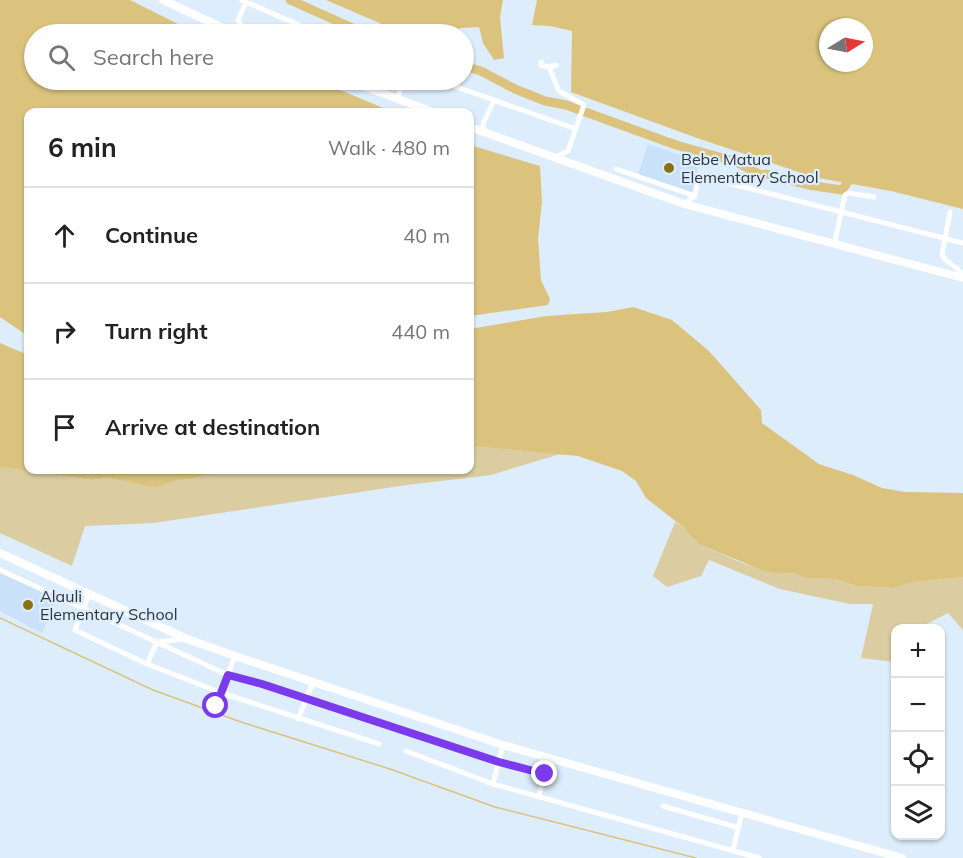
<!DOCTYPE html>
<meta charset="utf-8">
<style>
:root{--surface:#fff;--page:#f2f2f2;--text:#222;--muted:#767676;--line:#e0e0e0}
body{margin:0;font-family:Mulish,sans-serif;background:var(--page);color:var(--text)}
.controls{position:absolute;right:18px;bottom:18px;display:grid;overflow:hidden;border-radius:12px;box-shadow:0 2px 4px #0004}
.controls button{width:54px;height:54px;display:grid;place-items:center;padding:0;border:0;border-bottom:2px solid var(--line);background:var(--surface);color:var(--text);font:30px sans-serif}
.compass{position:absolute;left:819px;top:18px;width:54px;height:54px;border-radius:50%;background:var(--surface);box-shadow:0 2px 4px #0004;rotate:80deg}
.stop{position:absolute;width:18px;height:18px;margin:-14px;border:4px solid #7c3aed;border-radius:50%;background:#fff}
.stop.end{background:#7c3aed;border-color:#fff;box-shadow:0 2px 6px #0008}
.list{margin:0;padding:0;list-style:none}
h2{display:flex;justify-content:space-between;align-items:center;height:78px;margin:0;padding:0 24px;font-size:26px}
h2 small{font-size:20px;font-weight:400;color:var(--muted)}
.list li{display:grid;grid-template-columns:39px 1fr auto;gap:18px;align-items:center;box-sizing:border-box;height:96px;padding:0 24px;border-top:2px solid var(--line)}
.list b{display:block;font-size:22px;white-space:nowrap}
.list em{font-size:20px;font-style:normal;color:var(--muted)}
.icon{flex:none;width:33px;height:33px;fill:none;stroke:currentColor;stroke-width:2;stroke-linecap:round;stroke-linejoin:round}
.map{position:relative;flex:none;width:963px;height:858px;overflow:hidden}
.search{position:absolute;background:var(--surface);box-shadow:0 2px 4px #0004;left:24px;top:24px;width:450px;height:66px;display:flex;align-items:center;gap:15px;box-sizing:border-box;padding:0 21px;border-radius:33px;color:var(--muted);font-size:22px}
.panel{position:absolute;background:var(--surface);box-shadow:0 2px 4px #0004;left:24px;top:108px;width:450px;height:366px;border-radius:12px}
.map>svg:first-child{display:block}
</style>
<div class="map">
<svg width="963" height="858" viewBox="0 0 963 858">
<rect width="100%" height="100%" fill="#ddedfc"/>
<path fill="#c9e2fa" d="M648 144 700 162 692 192 638 174Z
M0 572 58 599 42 633 0 611Z"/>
<path fill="#dbcca1" d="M470 446 560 454 491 475 407 485 154 523 85 526 72 566 0 533V467L92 480 108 478 156 488 178 480 192 479 227 470H470Z
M675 522 683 527 698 544 742 563 781 574 792 573 806 578 835 579 856 586 893 588 915 582 963 577V630L948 613 923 626V628H896L895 662 861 658 873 604H850L780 589 709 560 701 576 667 587 653 576Z"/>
<path fill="#dbc37d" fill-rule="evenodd" d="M0 0H130L198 34H34V80H316L393 112H28V336L0 317Z
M326 0H503L500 17 504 58 494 60 483 43 479 27 461 28 448 34H405Z
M537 0H963V209L891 191 813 177 697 138 571 92 572 31 550 26 532 25ZM828 27H864V63H828Z
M470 145 540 166 542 202 538 239 541 280 550 299 548 305 470 316Z
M633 307 672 320 709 351 761 410 762 423 819 464 853 475 882 488 905 492 963 493V577L915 582 893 588 856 586 835 579 806 578 792 573 781 574 762 570 698 544 683 527 646 498 636 481 622 471 578 456 470 446V329L546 316 607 312Z
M0 343 28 355V470H227L192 479 178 480 156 488 108 478 92 480 0 467Z"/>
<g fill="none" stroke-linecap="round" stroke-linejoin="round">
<path stroke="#dbc37d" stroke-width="1.5" d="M0 618 153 690 241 722 390 769 495 807 696 858"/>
<path stroke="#dbc37d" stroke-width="9" d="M290 0 366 34
M464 66 481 71 515 89 545 101 566 105 676 145 734 161 761 175 767 174 808 185 842 190 853 175"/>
<path stroke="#fff" stroke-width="5" d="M241 0 320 34
M246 2 238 20 240 24 254 34
M541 62V65L549 67
M437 80 576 129
M397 98 405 80
M482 132 484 121 494 101
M553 158 568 151 584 105 559 91 549 67 556 65
M616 169 695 196
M684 204 695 196 698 178 705 177 963 243
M950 212 942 254C945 264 957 264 963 276
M834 245 845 195 848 193 874 197
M0 570 228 675 262 684 499 762 545 774
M89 594 75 630 147 664 222 693 379 744
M147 664 157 642 185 639
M216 706 235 656
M298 719 313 682
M406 751 493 784 759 858
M493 784 503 745
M539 796 549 758
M663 806 739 828
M733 850 742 812"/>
<path stroke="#fff" stroke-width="8" d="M163 0 236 34
M347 80 433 112
M470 127 684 204 963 278
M0 553 187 639 235 656 503 745 902 858"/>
</g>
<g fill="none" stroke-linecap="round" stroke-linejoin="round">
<path stroke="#7c3aed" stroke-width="8" d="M216 706 228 675 262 684 499 762 545 774"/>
</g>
<g fill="#8c7114" stroke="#ddedfc" stroke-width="2">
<circle cx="669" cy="168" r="6"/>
<circle cx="28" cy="605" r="6"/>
</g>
<g text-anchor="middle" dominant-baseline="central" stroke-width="4.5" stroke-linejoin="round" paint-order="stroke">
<g font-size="16" fill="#2e353c" stroke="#ddedfc" text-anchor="start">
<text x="681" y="159">Bebe Matua<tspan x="681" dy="18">Elementary School</tspan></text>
<text x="40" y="596">Alauli<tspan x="40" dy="18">Elementary School</tspan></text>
</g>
</g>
</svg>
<div class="controls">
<button>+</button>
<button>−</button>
<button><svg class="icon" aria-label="locate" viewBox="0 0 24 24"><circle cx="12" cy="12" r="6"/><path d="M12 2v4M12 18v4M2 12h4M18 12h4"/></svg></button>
<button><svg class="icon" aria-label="layers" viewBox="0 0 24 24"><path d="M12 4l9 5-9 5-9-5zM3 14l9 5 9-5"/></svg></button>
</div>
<svg class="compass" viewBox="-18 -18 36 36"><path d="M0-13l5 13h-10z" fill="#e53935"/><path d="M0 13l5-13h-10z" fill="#767676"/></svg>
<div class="stop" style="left:216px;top:706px"></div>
<div class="stop end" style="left:545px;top:774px"></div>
<div class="search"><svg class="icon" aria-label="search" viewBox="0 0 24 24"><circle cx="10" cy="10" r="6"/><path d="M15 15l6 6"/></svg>Search here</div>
<section class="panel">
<h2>6 min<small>Walk · 480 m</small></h2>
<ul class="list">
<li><svg class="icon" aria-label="ahead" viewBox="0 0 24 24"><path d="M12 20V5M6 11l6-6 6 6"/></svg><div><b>Continue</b></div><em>40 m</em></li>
<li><svg class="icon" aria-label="right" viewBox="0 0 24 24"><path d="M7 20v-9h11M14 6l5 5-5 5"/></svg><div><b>Turn right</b></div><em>440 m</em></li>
<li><svg class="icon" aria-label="arrive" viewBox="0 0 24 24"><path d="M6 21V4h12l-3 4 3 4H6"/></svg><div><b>Arrive at destination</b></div></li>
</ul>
</section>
</div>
